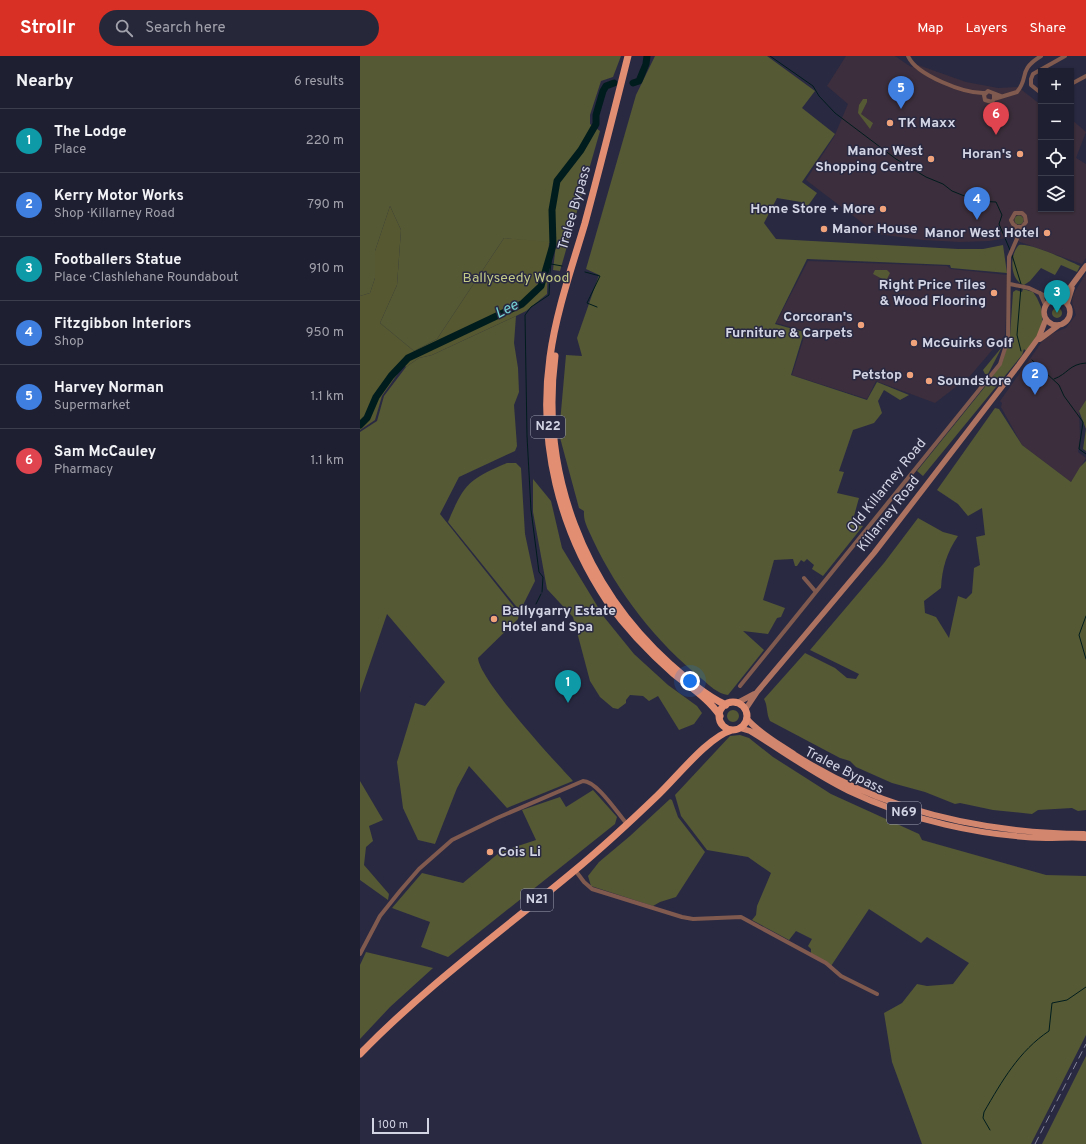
<!DOCTYPE html>
<meta charset="utf-8">
<style>
:root{--surface:#1f1f32;--page:#27273a;--text:#f1f3f6;--muted:#a1a2ac;--line:#3c3d4d;--accent:#d93025}
body{margin:0;font-family:Overpass,sans-serif;background:var(--page);color:var(--text)}
.controls{position:absolute;right:12px;top:12px;display:grid;overflow:hidden;border-radius:0px;box-shadow:0 1px 3px #0004}
.controls button{width:36px;height:36px;display:grid;place-items:center;padding:0;border:0;border-bottom:1px solid var(--line);background:var(--surface);color:var(--text);font:20px sans-serif}
.scale{position:absolute;left:12px;bottom:10px;width:57px;box-sizing:border-box;padding-left:4px;border:2px solid #d2d4e4;border-top:0;font-size:11px;line-height:14px;white-space:nowrap;color:#d2d4e4;-webkit-text-stroke:3px #292942;paint-order:stroke}
.you{position:absolute;left:330px;top:625px;width:14px;height:14px;margin:-10px;border:3px solid #fff;border-radius:50%;background:#1a73e8;box-shadow:0 0 0 6px #1a73e833}
.badge{display:grid;place-items:center;width:26px;height:26px;border-radius:50%;background:var(--accent);color:#fff;font-size:13px;font-weight:700}
.pin{position:absolute;translate:-50% -33px;filter:drop-shadow(0 1px 2px #0008)}
.pin::after{content:'';position:absolute;top:21px;width:14px;height:12px;background:inherit;clip-path:polygon(0 0,100% 0,50% 100%)}
.list{margin:0;padding:0;list-style:none}
h2{display:flex;justify-content:space-between;align-items:center;height:52px;margin:0;padding:0 16px;font-size:17px}
h2 small{font-size:13px;font-weight:400;color:var(--muted)}
.list li{display:grid;grid-template-columns:26px 1fr auto;gap:12px;align-items:center;box-sizing:border-box;height:64px;padding:0 16px;border-top:1px solid var(--line)}
.list b{display:block;font-size:15px;white-space:nowrap}
.list p{margin:0;font-size:13px;white-space:nowrap;color:var(--muted)}
.list em{font-size:13px;font-style:normal;color:var(--muted)}
.icon{flex:none;width:22px;height:22px;fill:none;stroke:currentColor;stroke-width:2;stroke-linecap:round;stroke-linejoin:round}
.map{position:relative;flex:none;width:726px;height:1088px;overflow:hidden}
header{display:flex;align-items:center;gap:24px;box-sizing:border-box;height:56px;padding:0 20px;background:var(--accent);color:#fff}
header strong{font-size:19px}
nav{display:flex;gap:22px;margin-inline-start:auto;font-size:14px}
.search{width:280px;height:36px;background:var(--page);display:flex;align-items:center;gap:10px;box-sizing:border-box;padding:0 14px;border-radius:22px;color:var(--muted);font-size:15px}
main{display:flex}
aside{flex:1;background:var(--surface)}
.map>svg:first-child{display:block}
</style>
<header>
<strong>Strollr</strong>
<div class="search"><svg class="icon" aria-label="search" viewBox="0 0 24 24"><circle cx="10" cy="10" r="6"/><path d="M15 15l6 6"/></svg>Search here</div>
<nav><a>Map</a><a>Layers</a><a>Share</a></nav>
</header>
<main>
<aside>
<h2>Nearby<small>6 results</small></h2>
<ul class="list">
<li><span class="badge" style="background:#0f9aa8">1</span><div><b>The Lodge</b><p>Place</p></div><em>220 m</em></li>
<li><span class="badge" style="background:#3f7fe0">2</span><div><b>Kerry Motor Works</b><p>Shop · Killarney Road</p></div><em>790 m</em></li>
<li><span class="badge" style="background:#0f9aa8">3</span><div><b>Footballers Statue</b><p>Place · Clashlehane Roundabout</p></div><em>910 m</em></li>
<li><span class="badge" style="background:#3f7fe0">4</span><div><b>Fitzgibbon Interiors</b><p>Shop</p></div><em>950 m</em></li>
<li><span class="badge" style="background:#3f7fe0">5</span><div><b>Harvey Norman</b><p>Supermarket</p></div><em>1.1 km</em></li>
<li><span class="badge" style="background:#e0444e">6</span><div><b>Sam McCauley</b><p>Pharmacy</p></div><em>1.1 km</em></li>
</ul>
</aside>
<div class="map">
<svg width="726" height="1088" viewBox="0 0 726 1088">
<rect width="100%" height="100%" fill="#292942"/>
<path fill="#3c2e3c" d="M486 0H535L551 11 558 9 606 26 638 32 658 31 681 49V153H711V63L726 76 716 102 726 108V202L722 208 660 186 652 181 629 185 600 186 563 184 517 178 446 124 474 81 488 48 467 30Z
M448 205 587 210 591 213 648 219 645 279 610 320 575 347 516 325 507 343 432 319 446 275 416 267Z
M726 217V344L719 355 720 381 718 396 726 402 711 426 662 389 641 351 642 347 640 345 686 280 706 272 716 259 712 246 713 239Z"/>
<path fill="#555934" d="M0 0H261L253 21 241 25 230 59V68L240 75 200 215 193 214 196 188 144 182 77 283 54 295 20 267 37 229 41 174 30 150 15 195V222L10 237 0 240Z
M295 0H407L455 35 442 52 475 78 442 126 457 137 445 154H440L441 146 417 142 404 167 416 183 598 193H623L643 189 647 217 591 212 590 209 447 203 415 268 444 276 431 319 507 344 517 326 549 339 540 344 524 334 518 345 522 357 514 367 493 374 479 415 484 416 477 437 499 442 492 467 503 470 463 520 452 513 454 509 447 503 444 506 441 504 437 510H435L433 503 414 504 403 544 425 552 421 561 417 562 408 578 383 575 404 594 368 639C358 638 349 629 342 623 296 586 258 537 233 484 229 474 223 466 224 455L219 452 199 378 206 299 222 300 217 282 239 219 226 213 276 39Z
M503 43H507V46L501 58 513 67 510 73 498 57 499 49Z
M654.5 164a4.5 4.5 0 1 1 9 0a4.5 4.5 0 1 1-9 0Z
M659 189C671 187 707 204 720 210L717 216 701 209 695 219 681 212 670 225 664 229C650 225 649 199 659 189Z
M515 214H527L530 217 526 225 513 218Z
M663 233 673 236 677 242 681 251 683 269 682 273 666 295 664 293 662 299 563 420 557 415 624 332 642 307 650 280 653 236 656 234 662 236Z
M692 257a5 5 0 1 1 10 0a5 5 0 1 1-10 0Z
M156 260 154 287 158 312 159 336 154 349 157 390 155 395 99 421 80 458 159 557 158 563 118 602C120 625 194 704 213 725L147 752 109 710 97 732 75 788 58 784 43 752 37 706 55 647 65 650 85 626 27 558 0 637V376L17 365 24 340 46 311 59 302 72 299Z
M642 291 628 318H625L623 314Z
M726 344V395L723 393 726 373 719 355Z
M635 352 639 353 662 389 711 426 720 411 726 405V754L718 755 712 752 678 754 672 758 633 754 600 747 595 748 565 736 532 727 496 711 490 705 480 702 410 665C406 657 408 650 404 643L445 597 475 612 487 622 496 623 499 618 450 594 524 507 558 462 583 476 598 480C587 496 582 512 581 532L564 545 565 557 576 561 589 582 598 540 606 543 612 537 614 512 620 509 616 481 625 479 622 452 608 460 598 448 577 434Z
M147 407H156L161 412 165 478 175 525 160 555 88 466C104 428 109 423 147 407Z
M173 423 191 445 202 492 244 561 274 598 308 629 337 650 342 657 334 668 319 674 298 640 289 645 283 640 270 639 266 644V647L258 653 253 652 240 641 230 625 213 561 187 533 173 456Z
M367 660a6 6 0 1 1 12 0a6 6 0 1 1-12 0Z
M380 679 389 682 413 701 471 738 559 778 562 784 686 819 726 820V979L671 1088H562L532 1006 524 957 542 947 557 928 567 930 593 928 609 907 567 881 561 887 509 853 471 910 451 898V893L448 890 452 883 436 875 429 884 392 864 396 859 397 850 411 817 388 801 347 794 321 760 315 739 370 680Z
M0 725 23 764 9 770 13 785 6 791 4 809 29 838 28 844 0 824Z
M233 734 257 761 255 768 88 901 61 891 70 866 32 852 62 817 103 827 140 796 176 784 162 754 200 741 206 751Z
M310 743 312 744 318 761 345 796 316 841 300 846 293 850 231 830 228 820 239 806 270 780Z
M6 896 73 912 30 951 0 983V909Z
M726 1000V1088H682Z"/>
<path fill="#555831" d="M30 150 41 174 37 229 20 267 54 295 77 283 144 182 189 186 187 238 166 255 156 260 72 299 59 302 46 311 44 309 22 340 15 364 0 374V240L10 237 15 222V195Z"/>
<g fill="none" stroke-linecap="round" stroke-linejoin="round">
<path stroke="#001c1d" stroke-width="1" d="M410 0 453 30 459 40 475 57 536 103 566 121 583 128 592 135 617 145 636 146 642 159 639 168 650 194
M652 199 661 228
M191 208 202 210
M225 216 240 220 227 247 237 251
M661 231 657 279 661 295
M672 304 699 329 704 340 723 366 719 393 726 398
M694 323C708 318 709 308 726 307
M182 536 183 521 179 516 171 454 167 380 165 259 171 251 189 239 190 216 193 189
M176 548 181 538
M726 560 719 579 726 603
M630 1074 623 1062 624 1056C642 1025 659 995 689 975L692 947 707 944 726 931"/>
<path stroke="#001c1d" stroke-width="7" d="M273 27 279 25 286 8 287 0
M0 369 7 362 16 341 31 320 48 302 162 248 181 230 193 189 192 154 197 125 221 94 236 68V59L243 35 246 30 254 27"/>
<path stroke="#805a4e" stroke-width="4" d="M548 0C556 19 605 38 625 37
M711 28 726 20
M681 37 671 29V23L673 18 705 0
M634 38V43L632 46 625 44 624 39 628 35 641 40
M634 43 657 36C670 20 657 15 681 0
M657 171H662L666 166 665 160 662 157H655L651 164 653 168 657 171V179
M650 228 669 232 694 244
M680 237 686 251
M444 522 456 536
M380 630 640 308 648 283 649 201 662 171
M215 814 224 826 232 833 322 861 333 863 381 861 466 907 481 920 517 938
M0 898 20 860 40 835 59 813 92 784 137 762 223 725C237 725 258 758 267 768"/>
<path stroke="#ae7360" stroke-width="5.5" d="M697 243 709 233 726 210
M684 256a13 13 0 1 1 26 0a13 13 0 1 1-26 0Z
M707 248 712 232
M680 283 699 269
M377 647 394 638
M385 654 397 636 514 497 658 310 679 281 686 263"/>
<path stroke="#d2866d" stroke-width="6" d="M387 663C400 678 419 688 435 699 523 755 621 777 724 778
M380 672 390 675C423 695 454 718 489 735 549 764 620 780 686 782 700 782 713 781 726 782"/>
<path stroke="#e28e73" stroke-width="7" d="M268 0C254 56 240 111 225 167 212 211 196 256 190 301 178 387 199 473 247 545 266 572 290 597 314 618 330 631 349 643 360 660
M195 300C180 416 223 530 310 608 327 623 345 639 366 649
M359 660a14 14 0 1 1 28 0a14 14 0 1 1-28 0Z
M0 998C66 930 142 875 214 815 243 791 271 765 298 739 317 721 348 681 372 674"/>
<path stroke="#84859a" stroke-width="1" stroke-dasharray="8 4" stroke-linecap="butt" d="M675 1088 726 988"/>
</g>
<g fill="#f0a27a" stroke="#292942" stroke-width="1.5">
<circle cx="530" cy="67" r="4"/>
<circle cx="660" cy="98" r="4"/>
<circle cx="571" cy="103" r="4"/>
<circle cx="523" cy="153" r="4"/>
<circle cx="464" cy="173" r="4"/>
<circle cx="687" cy="177" r="4"/>
<circle cx="634" cy="237" r="4"/>
<circle cx="501" cy="269" r="4"/>
<circle cx="554" cy="287" r="4"/>
<circle cx="550" cy="319" r="4"/>
<circle cx="569" cy="325" r="4"/>
<circle cx="134" cy="563" r="4"/>
<circle cx="130" cy="796" r="4"/>
</g>
<g text-anchor="middle" dominant-baseline="central" stroke-width="3" stroke-linejoin="round" paint-order="stroke">
<g fill="#292942" stroke="#9fa1b3" stroke-width="1">
<rect x="171" y="360" width="34" height="22" rx="3"/>
<rect x="527" y="746" width="34" height="22" rx="3"/>
<rect x="161" y="833" width="32" height="22" rx="3"/>
</g>
<g font-size="13" font-weight="bold" fill="#d2d4e4">
<text x="188" y="371">N22</text>
<text x="544" y="757">N69</text>
<text x="177" y="844">N21</text>
</g>
<g font-size="14" font-weight="bold" fill="#d2d4e4" stroke="#292942" text-anchor="end">
<text x="538" y="67" text-anchor="start">TK Maxx</text>
<text x="563" y="95">Manor West<tspan x="563" dy="16">Shopping Centre</tspan></text>
<text x="652" y="98">Horan's</text>
<text x="515" y="153">Home Store + More</text>
<text x="472" y="173" text-anchor="start">Manor House</text>
<text x="679" y="177">Manor West Hotel</text>
<text x="626" y="229">Right Price Tiles<tspan x="626" dy="16">&amp; Wood Flooring</tspan></text>
<text x="493" y="261">Corcoran's<tspan x="493" dy="16">Furniture &amp; Carpets</tspan></text>
<text x="562" y="287" text-anchor="start">McGuirks Golf</text>
<text x="542" y="319">Petstop</text>
<text x="577" y="325" text-anchor="start">Soundstore</text>
<text x="142" y="555" text-anchor="start">Ballygarry Estate<tspan x="142" dy="16">Hotel and Spa</tspan></text>
<text x="138" y="796" text-anchor="start">Cois Li</text>
</g>
<g font-size="14" fill="#d2d4e4" stroke="#292942">
<text transform="translate(215 152) rotate(-74)">Tralee Bypass</text>
<text transform="translate(527 430) rotate(-51)">Old Killarney Road</text>
<text transform="translate(529 458) rotate(-52)">Killarney Road</text>
<text transform="translate(484 715) rotate(27)">Tralee Bypass</text>
</g>
<g font-size="14" fill="#c4cb87" stroke="#292942">
<text x="156" y="222">Ballyseedy Wood</text>
</g>
<g font-size="15" font-style="italic" fill="#74d1d3" stroke="#292942">
<text transform="translate(147 254) rotate(-27)">Lee</text>
</g>
</g>
</svg>
<div class="controls">
<button>+</button>
<button>−</button>
<button><svg class="icon" aria-label="locate" viewBox="0 0 24 24"><circle cx="12" cy="12" r="6"/><path d="M12 2v4M12 18v4M2 12h4M18 12h4"/></svg></button>
<button><svg class="icon" aria-label="layers" viewBox="0 0 24 24"><path d="M12 4l9 5-9 5-9-5zM3 14l9 5 9-5"/></svg></button>
</div>
<div class="scale">100 m</div>
<div class="you"></div>
<div class="pin badge" style="left:208px;top:647px;background:#0f9aa8">1</div>
<div class="pin badge" style="left:675px;top:339px;background:#3f7fe0">2</div>
<div class="pin badge" style="left:697px;top:257px;background:#0f9aa8">3</div>
<div class="pin badge" style="left:617px;top:164px;background:#3f7fe0">4</div>
<div class="pin badge" style="left:541px;top:53px;background:#3f7fe0">5</div>
<div class="pin badge" style="left:636px;top:79px;background:#e0444e">6</div>
</div>
</main>
